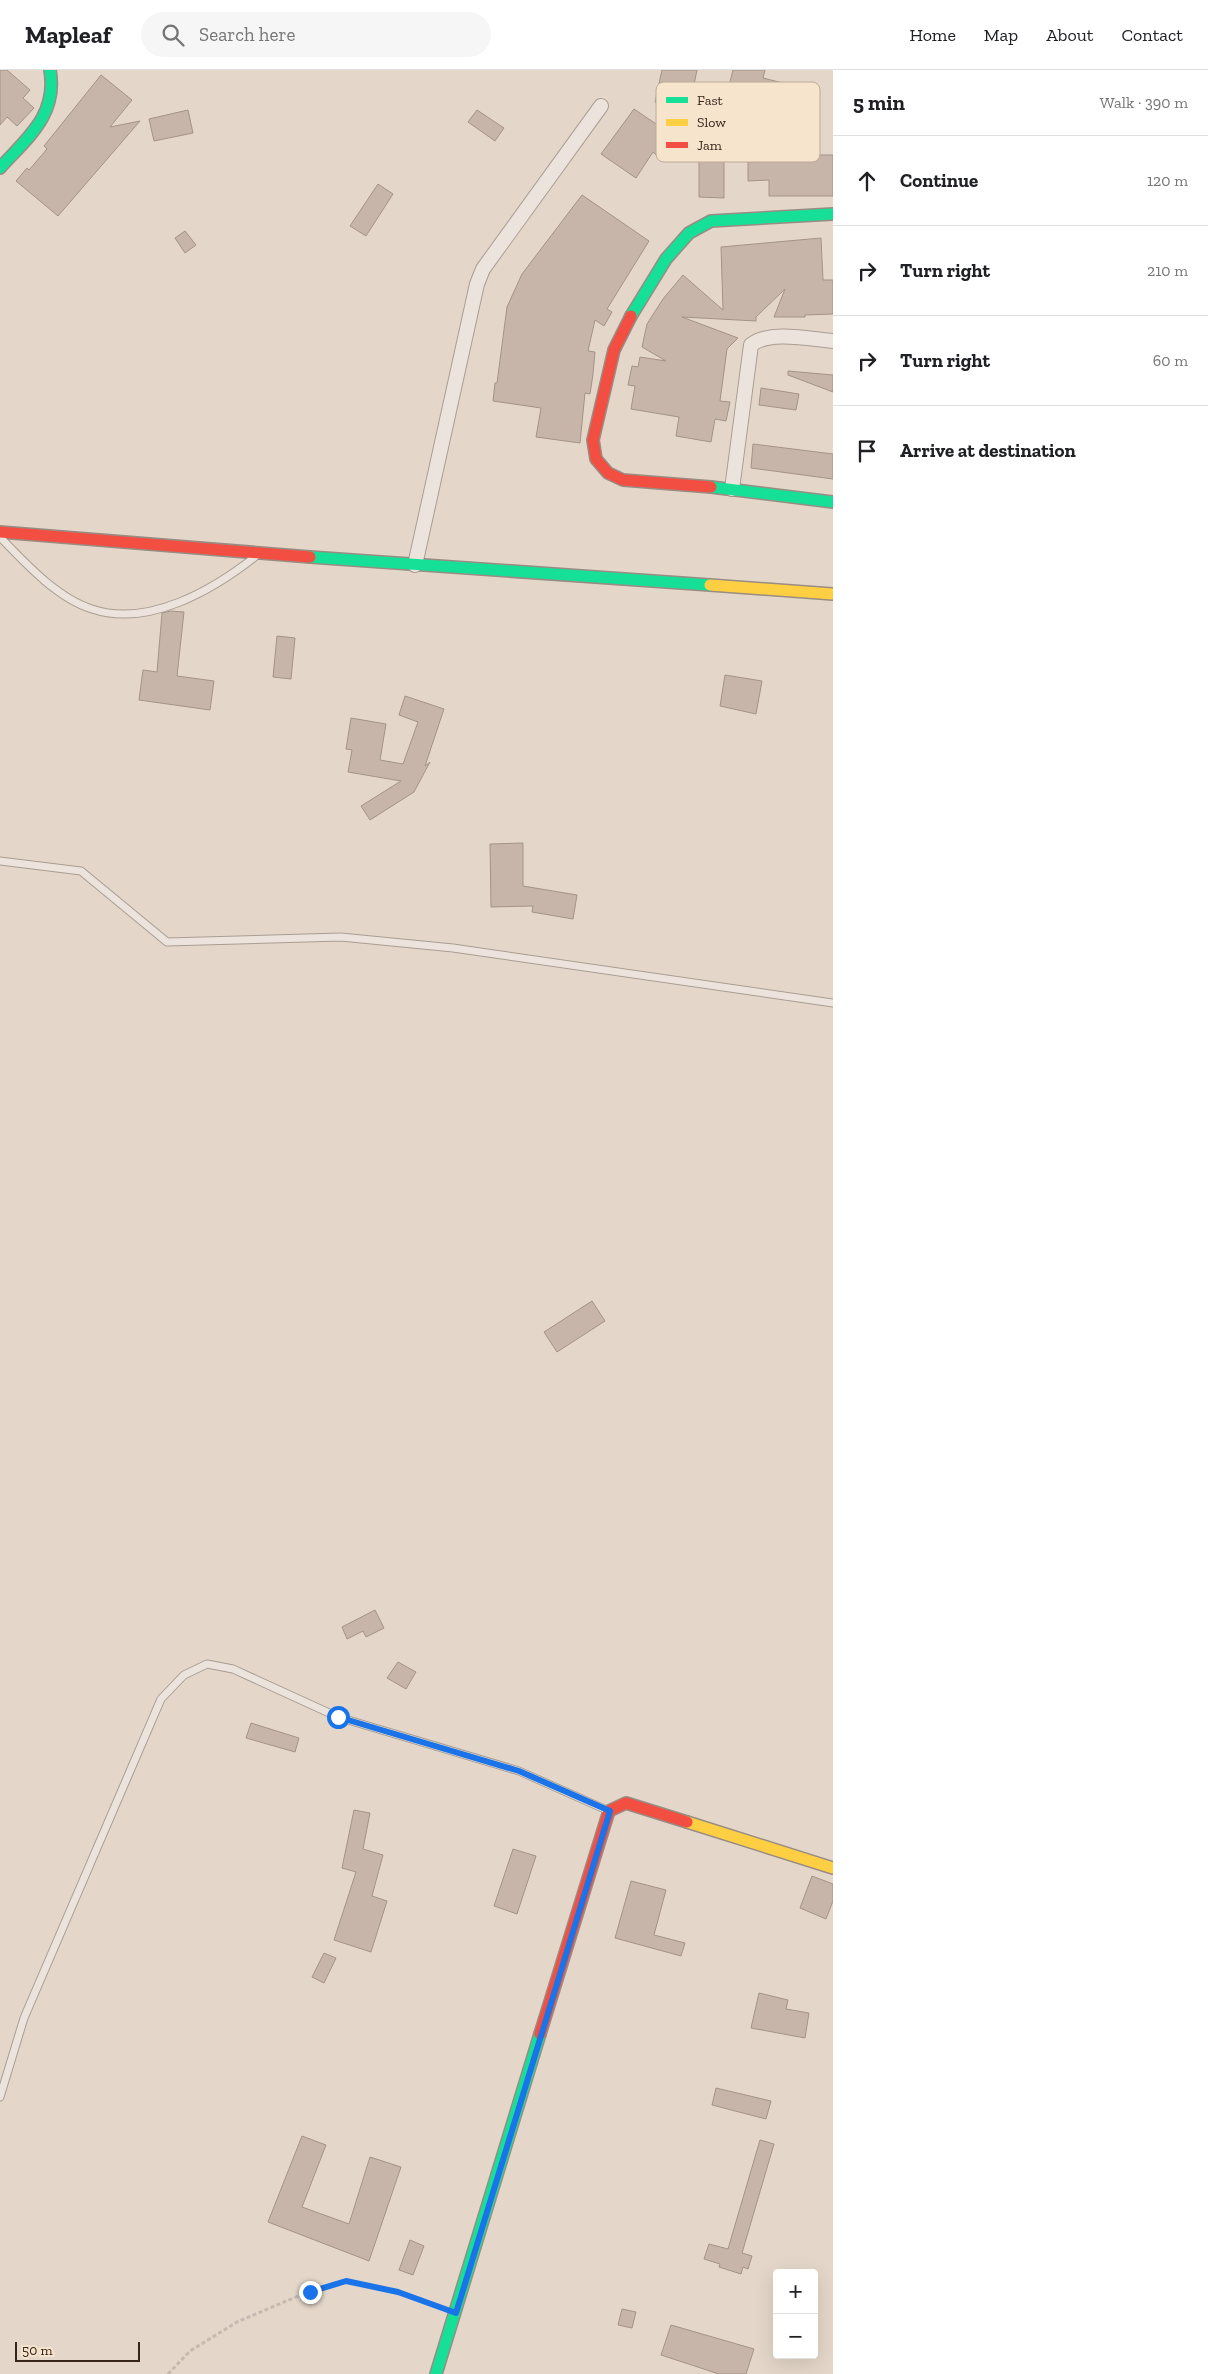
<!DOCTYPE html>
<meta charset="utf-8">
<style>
:root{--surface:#fff;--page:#f6f6f6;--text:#202124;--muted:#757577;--line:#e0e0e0}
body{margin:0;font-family:"Zilla Slab",serif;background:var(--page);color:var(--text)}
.controls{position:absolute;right:15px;bottom:15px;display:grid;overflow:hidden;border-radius:5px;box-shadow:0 5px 20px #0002}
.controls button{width:45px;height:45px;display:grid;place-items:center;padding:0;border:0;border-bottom:1px solid var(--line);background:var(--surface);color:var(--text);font:25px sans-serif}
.scale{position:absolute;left:15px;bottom:12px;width:125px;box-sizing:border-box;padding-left:5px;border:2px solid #37241b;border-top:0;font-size:14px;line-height:18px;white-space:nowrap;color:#37241b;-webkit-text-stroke:4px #f7e4cd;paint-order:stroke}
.stop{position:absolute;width:15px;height:15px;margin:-11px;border:4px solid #1a73e8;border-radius:50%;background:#fff}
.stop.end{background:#1a73e8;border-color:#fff;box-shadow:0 1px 5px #0008}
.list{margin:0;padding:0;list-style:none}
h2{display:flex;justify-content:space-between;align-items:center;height:65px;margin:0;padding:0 20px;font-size:21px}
h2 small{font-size:16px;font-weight:400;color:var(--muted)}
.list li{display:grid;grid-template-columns:32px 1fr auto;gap:15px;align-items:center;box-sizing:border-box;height:90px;padding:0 20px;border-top:1px solid var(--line)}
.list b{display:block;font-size:19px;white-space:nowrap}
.list em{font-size:16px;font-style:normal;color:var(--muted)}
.icon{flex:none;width:28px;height:28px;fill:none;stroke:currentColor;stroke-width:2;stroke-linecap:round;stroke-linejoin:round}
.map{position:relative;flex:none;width:833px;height:2304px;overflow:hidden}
header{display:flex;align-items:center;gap:30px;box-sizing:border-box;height:70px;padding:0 25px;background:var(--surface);border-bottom:1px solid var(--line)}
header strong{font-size:24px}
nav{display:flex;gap:28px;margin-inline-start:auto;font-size:18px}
.search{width:350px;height:45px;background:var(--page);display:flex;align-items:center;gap:12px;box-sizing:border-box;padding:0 18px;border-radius:28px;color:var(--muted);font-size:19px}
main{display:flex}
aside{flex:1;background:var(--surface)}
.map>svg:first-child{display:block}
</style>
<header>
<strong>Mapleaf</strong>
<div class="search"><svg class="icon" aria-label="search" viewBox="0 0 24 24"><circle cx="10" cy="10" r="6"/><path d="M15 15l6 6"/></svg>Search here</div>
<nav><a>Home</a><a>Map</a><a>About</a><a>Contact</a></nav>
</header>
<main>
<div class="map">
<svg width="833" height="2304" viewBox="0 0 833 2304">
<rect width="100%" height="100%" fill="#e4d7c9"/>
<path fill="#c8b5aa" stroke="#a49289" d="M0 0H7L30 20 23 28 34 38 17 56 7 47 0 55Z
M662 0H697L689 39 655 32Z
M733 0H765L763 8 783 13 780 25 808 33 800 60 746 45V31H725Z
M101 5 132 30 110 57 140 51 58 146 16 111 27 98 29 100 47 79 44 76Z
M634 39 671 64 656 85 653 82 636 108 601 84Z
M188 40 193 63 154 71 149 49Z
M477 40 504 58 495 71 468 52Z
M699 80H724V128L699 127Z
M769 85H833V126H769V110L748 111V92L769 91Z
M378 114 393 124 366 166 350 156Z
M582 125 649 171 607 239 612 242 604 256 595 250 588 281 595 282 593 304 590 324 585 323 580 373 536 367 541 338 493 331 495 313H497L507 237 522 204Z
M185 161 196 175 185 183 175 168Z
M821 168 823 210H833V244L805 245V247H774L785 219 756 247V251L682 247 738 268 727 279 720 331 730 332 726 351 715 349 711 372 676 366 679 347 631 339 635 316 628 315 632 296 638 297 640 287 666 291 642 277 647 254 663 229 683 205 723 240 721 177Z
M788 301 833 305V322L788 305Z
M761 318 799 324 796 340 759 335Z
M753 374 833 384V409L751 398Z
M171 541 184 542 177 606 214 611 210 640 139 630 143 600 157 602 162 543Z
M277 566 295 568 291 609 273 607Z
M725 605 762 611 756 644 720 636Z
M405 626 444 639 425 696 430 692 414 722 370 750 361 736 401 711 348 702 352 680 346 679 351 648 386 654 380 690 403 694 418 652 399 645Z
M523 773V816L577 825 573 849 532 842 533 836 491 837 490 774Z
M592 1231 605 1251 557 1282 544 1262Z
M375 1540 384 1558 366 1567 363 1561 347 1569 342 1557Z
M398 1592 416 1602 406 1619 387 1608Z
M251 1653 299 1668 295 1682 246 1668Z
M354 1740 370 1743 363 1779 383 1785 372 1826 387 1831 371 1882 334 1870 356 1802 342 1798Z
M513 1779 536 1786 517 1844 494 1836Z
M812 1806 833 1814V1831L826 1849 800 1838Z
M631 1811 666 1820 654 1865 685 1873 681 1886 615 1868Z
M324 1883 336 1888 324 1913 312 1907Z
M759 1923 788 1930 786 1939 809 1943 805 1968 751 1958Z
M716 2018 771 2031 766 2049 712 2035Z
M302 2066 326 2075 302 2137 349 2154 370 2087 401 2097 369 2191 268 2152Z
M760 2070 774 2074 742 2183 752 2186 748 2199 743 2197 741 2204 719 2197 720 2194 704 2189 709 2174 728 2179Z
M410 2170 424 2176 413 2205 399 2200Z
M622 2239 636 2242 632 2258 618 2255Z
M671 2255 754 2279 746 2304H719L661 2285Z"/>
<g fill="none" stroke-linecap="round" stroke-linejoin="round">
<defs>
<path id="lane" d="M0 467C25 493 57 528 92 539 148 558 213 520 256 486
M0 791 81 801 167 872 341 867 453 878 833 933
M0 2027 24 1948 161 1629 184 1605 207 1594 233 1599 338 1647 519 1701 609 1741"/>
<path id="street" d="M732 419 751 275C769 260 810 269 833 271
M415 495 477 214 483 199 601 36"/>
<path id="fast" d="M0 98C27 68 58 45 50 0
M631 246 666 189 689 163 711 151 833 144
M711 417 833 432
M310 487 710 515
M436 2304 540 1964"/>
<path id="slow" d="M710 515 833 524
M687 1752 833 1798"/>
<path id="jam" d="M631 246 614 280 593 370 596 389 608 403 623 410 711 417
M0 462 310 487
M540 1964 609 1741 626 1733 687 1752"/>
</defs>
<use href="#lane" stroke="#a99d93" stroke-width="9"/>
<use href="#street" stroke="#a99d93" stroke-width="16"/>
<use href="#fast" stroke="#998c83" stroke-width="14"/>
<use href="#slow" stroke="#998c83" stroke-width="14"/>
<use href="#jam" stroke="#998c83" stroke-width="14"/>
<path stroke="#c4bab2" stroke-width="3" stroke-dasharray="4 2.5" stroke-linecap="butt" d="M168 2304 190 2281 237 2252 310 2221 346 2211 398 2222 440 2238"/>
<use href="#lane" stroke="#ece4dc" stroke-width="7"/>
<use href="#street" stroke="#ece4dc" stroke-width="14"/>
<use href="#fast" stroke="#16e098" stroke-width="11"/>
<use href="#slow" stroke="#ffcf43" stroke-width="11"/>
<use href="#jam" stroke="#f24e42" stroke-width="11"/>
</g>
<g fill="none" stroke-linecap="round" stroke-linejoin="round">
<path stroke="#1a73e8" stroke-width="6" d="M310 2222 346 2211 398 2222 456 2243 610 1741 519 1701 338 1647"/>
</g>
<rect x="656" y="12" width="164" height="80" rx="8" fill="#f7e4cd" stroke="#bdaa98" stroke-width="1"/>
<rect x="666" y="27" width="22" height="6" fill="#16e098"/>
<rect x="666" y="49" width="22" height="7" fill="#ffcf43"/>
<rect x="666" y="72" width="22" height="6" fill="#f24e42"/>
<g font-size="14" fill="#37241b">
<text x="697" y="35">Fast</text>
<text x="697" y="57">Slow</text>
<text x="697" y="80">Jam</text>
</g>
</svg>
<div class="controls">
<button>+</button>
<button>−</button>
</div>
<div class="scale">50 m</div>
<div class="stop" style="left:338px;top:1647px"></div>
<div class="stop end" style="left:310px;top:2222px"></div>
</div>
<aside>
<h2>5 min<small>Walk · 390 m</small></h2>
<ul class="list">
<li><svg class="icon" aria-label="ahead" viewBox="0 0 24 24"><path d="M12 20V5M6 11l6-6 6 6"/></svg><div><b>Continue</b></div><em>120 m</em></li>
<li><svg class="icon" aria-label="right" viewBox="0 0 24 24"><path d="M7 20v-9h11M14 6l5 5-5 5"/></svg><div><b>Turn right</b></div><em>210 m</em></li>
<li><svg class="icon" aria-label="right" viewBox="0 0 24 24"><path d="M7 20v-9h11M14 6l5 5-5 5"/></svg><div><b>Turn right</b></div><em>60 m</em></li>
<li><svg class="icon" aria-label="arrive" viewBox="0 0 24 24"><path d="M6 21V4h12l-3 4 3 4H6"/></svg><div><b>Arrive at destination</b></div></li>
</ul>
</aside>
</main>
